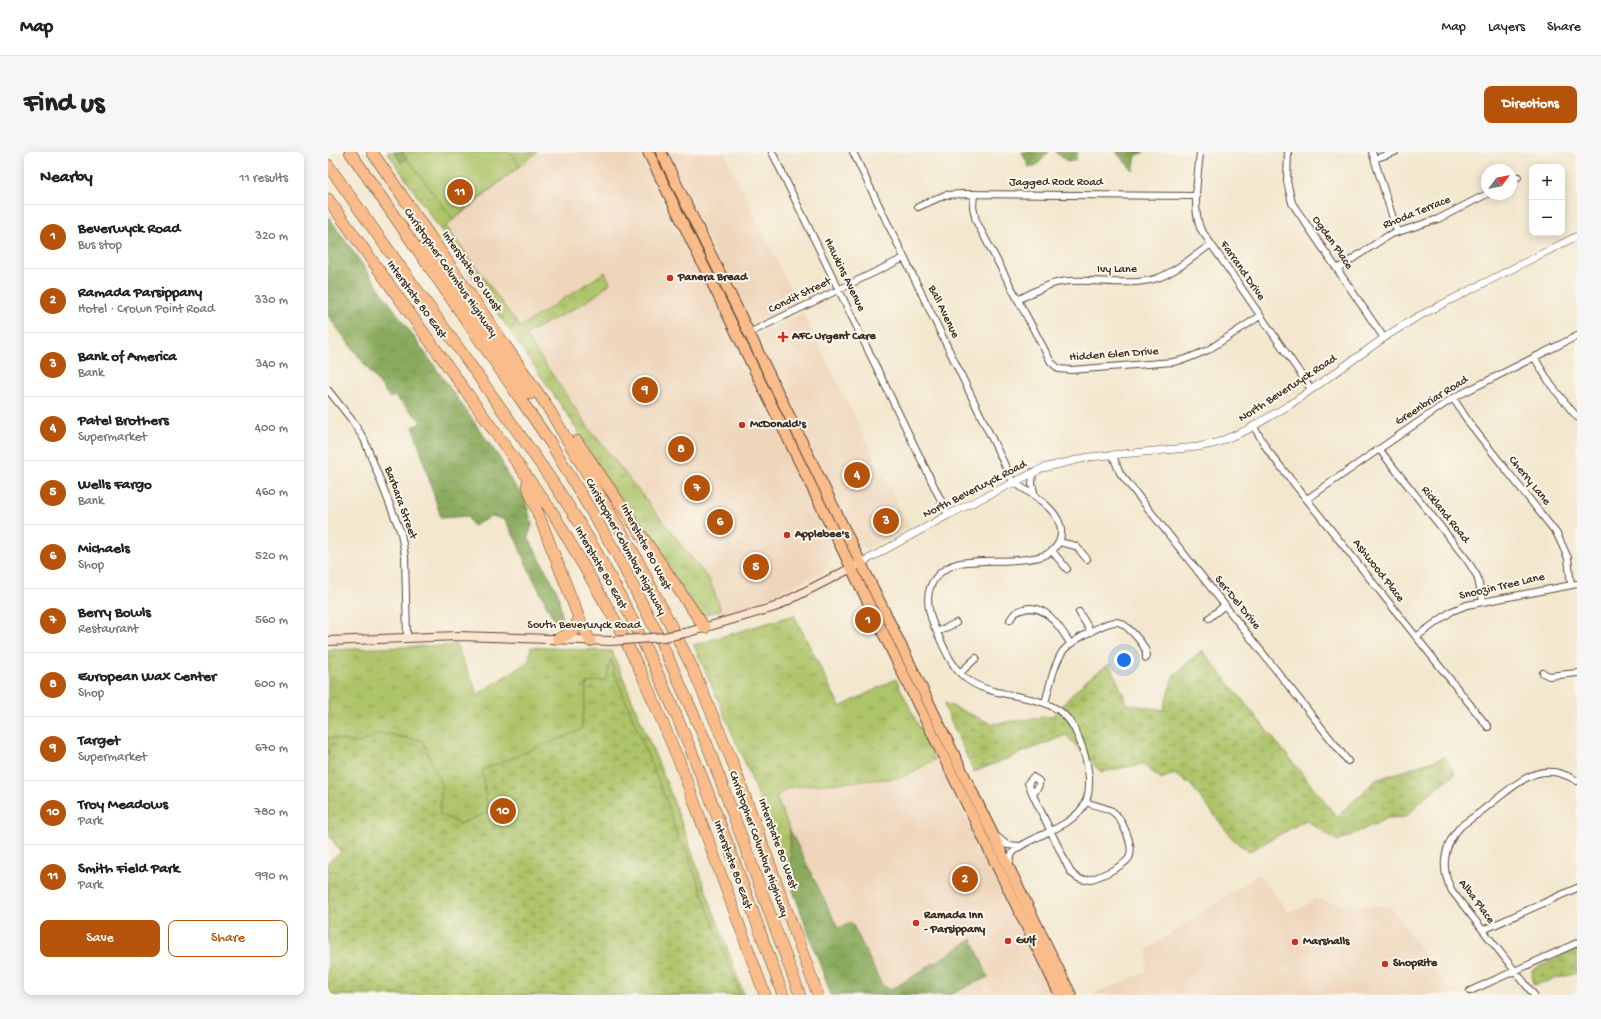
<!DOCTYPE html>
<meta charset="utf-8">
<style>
:root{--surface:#fff;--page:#f6f6f6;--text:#222;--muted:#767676;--line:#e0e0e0;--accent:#b45309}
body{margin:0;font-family:"Gochi Hand",sans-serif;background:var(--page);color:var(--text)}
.controls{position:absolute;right:12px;top:12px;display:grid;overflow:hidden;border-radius:8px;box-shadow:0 2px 10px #0003}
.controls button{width:36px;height:36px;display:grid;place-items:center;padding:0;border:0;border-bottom:1px solid var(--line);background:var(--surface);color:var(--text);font:20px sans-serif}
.compass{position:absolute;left:1153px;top:12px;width:36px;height:36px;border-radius:50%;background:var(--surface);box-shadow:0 2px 10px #0003;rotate:58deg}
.you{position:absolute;left:796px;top:508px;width:14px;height:14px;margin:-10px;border:3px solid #fff;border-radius:50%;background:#1a73e8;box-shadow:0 0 0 6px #1a73e833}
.badge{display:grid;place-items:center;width:26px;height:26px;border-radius:50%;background:var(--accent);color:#fff;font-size:13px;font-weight:700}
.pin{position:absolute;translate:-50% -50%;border:2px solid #fff;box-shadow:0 1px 4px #0006}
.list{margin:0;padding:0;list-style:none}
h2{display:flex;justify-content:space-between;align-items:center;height:52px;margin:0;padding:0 16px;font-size:17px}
h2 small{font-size:13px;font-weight:400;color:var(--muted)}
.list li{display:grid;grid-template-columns:26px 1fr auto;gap:12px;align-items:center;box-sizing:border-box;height:64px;padding:0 16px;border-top:1px solid var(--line)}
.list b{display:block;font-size:15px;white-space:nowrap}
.list p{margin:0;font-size:13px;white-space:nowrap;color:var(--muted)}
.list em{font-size:13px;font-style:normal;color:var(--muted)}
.actions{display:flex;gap:8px;padding:12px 16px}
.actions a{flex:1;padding:9px 0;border:1px solid var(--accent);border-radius:8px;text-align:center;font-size:14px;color:var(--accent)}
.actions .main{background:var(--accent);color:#fff}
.map{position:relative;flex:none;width:1249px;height:843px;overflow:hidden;border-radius:8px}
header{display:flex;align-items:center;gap:24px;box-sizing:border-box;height:56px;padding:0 20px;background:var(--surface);border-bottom:1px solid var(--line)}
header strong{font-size:19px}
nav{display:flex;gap:22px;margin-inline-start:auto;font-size:14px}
.intro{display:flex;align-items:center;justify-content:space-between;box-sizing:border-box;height:96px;padding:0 24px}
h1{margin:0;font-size:28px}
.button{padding:10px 18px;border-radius:8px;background:var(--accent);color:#fff;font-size:14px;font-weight:700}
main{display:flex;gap:24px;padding:0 24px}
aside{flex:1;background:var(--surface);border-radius:8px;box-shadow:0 2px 10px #0003}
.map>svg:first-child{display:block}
</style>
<header>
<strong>Map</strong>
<nav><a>Map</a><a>Layers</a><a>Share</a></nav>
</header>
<div class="intro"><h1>Find us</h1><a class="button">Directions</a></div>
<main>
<aside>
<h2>Nearby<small>11 results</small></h2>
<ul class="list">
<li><span class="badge">1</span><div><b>Beverwyck Road</b><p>Bus stop</p></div><em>320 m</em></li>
<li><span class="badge">2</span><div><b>Ramada Parsippany</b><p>Hotel · Crown Point Road</p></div><em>330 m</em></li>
<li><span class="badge">3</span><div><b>Bank of America</b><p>Bank</p></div><em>340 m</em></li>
<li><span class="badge">4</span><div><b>Patel Brothers</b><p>Supermarket</p></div><em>400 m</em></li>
<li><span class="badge">5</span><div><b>Wells Fargo</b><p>Bank</p></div><em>460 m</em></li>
<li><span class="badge">6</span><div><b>Michaels</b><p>Shop</p></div><em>520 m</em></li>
<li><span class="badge">7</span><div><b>Berry Bowls</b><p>Restaurant</p></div><em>560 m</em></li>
<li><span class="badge">8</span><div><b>European Wax Center</b><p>Shop</p></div><em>600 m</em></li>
<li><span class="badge">9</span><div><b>Target</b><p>Supermarket</p></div><em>670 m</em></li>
<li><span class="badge">10</span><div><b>Troy Meadows</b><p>Park</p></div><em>780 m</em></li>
<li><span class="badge">11</span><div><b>Smith Field Park</b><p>Park</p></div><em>990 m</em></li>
</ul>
<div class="actions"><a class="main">Save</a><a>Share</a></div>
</aside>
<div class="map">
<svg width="1249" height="843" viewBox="0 0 1249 843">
<defs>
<pattern id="grass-tufts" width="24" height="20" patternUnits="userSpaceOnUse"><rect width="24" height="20" fill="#adc469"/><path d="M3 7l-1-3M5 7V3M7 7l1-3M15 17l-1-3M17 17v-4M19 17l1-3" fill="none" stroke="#8e9f56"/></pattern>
<pattern id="forest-crowns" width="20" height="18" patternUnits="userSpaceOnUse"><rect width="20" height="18" fill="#8aaa5d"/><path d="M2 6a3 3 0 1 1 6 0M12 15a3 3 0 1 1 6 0" fill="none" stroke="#728b4c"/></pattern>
<pattern id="wetland-marsh" width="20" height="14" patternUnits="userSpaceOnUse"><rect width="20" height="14" fill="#adc469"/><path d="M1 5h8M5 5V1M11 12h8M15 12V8" fill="none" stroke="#8e9f56"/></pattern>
</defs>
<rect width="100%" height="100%" fill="#fbf7ec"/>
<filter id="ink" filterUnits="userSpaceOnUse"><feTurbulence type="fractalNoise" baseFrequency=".025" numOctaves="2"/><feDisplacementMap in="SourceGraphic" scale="8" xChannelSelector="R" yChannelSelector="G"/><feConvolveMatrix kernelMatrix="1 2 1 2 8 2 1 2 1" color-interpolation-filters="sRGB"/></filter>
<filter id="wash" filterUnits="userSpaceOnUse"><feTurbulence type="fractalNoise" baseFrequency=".012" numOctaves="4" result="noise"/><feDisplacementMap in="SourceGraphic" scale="16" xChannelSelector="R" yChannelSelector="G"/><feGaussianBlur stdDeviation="0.9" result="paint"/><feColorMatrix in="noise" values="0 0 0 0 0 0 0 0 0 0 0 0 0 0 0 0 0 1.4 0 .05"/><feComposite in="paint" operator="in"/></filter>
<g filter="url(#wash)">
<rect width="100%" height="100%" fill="#f3e7ce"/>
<path fill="#efd6bb" d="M209 0H312L350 83 361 94 504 390V408L496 419 446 443 395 464 382 429 261 276 196 183 257 152 192 175 118 74Z
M338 0H396L470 153 423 176Z
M475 161 581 375 538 397 530 393 427 184Z
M607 608 610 610 704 803 726 843H663L656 829 660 824 644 787 563 838 554 833 524 771 510 776 462 678 448 645 459 636 471 634 573 626Z
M931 722 960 760 973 756 987 747 1021 753 1062 754 1123 840H1130L1131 843H763L818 820 820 797Z
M654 829 661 843H627Z"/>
<path fill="url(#grass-tufts)" stroke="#747744" d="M59 0H209L118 74 192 175 277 120 282 131C258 155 226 165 197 183L261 276 382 429 393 458 373 464 279 329 243 268Z
M466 463 512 555 568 527 607 608 573 626 471 634 459 636 448 645 462 678 463 733 421 620 366 493Z
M128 493 150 542 201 509 203 495 284 499 341 637 416 843H0V712L13 700 0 681V498Z"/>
<path fill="url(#forest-crowns)" stroke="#626a3e" d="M66 0H74L79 6 73 11Z
M694 0H721L707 15H701Z
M727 0H751L748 2V8L740 10Z
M788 0H816L808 4 805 19Z
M0 64 173 308 179 323 197 346 204 373 200 385 230 441 236 476H230L198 412 189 390 177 368 164 364 145 374 139 364 113 366 85 275 94 270 66 244 62 246 0 164Z
M462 678 510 776 524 771 554 833 563 838 644 787 660 825 622 843H503L463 733Z"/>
<path fill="url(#wetland-marsh)" stroke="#747744" d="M874 498 1009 665 1048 628 1117 605 1127 622 1098 644 1078 665 1060 666 1010 689 978 668 920 700 905 687 862 632 846 622 833 627 815 612 773 620 738 583 646 620 617 556V551L664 572 724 564 757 529 782 512 799 552 835 558 845 524Z
M283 507 287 522 340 654 350 687 357 695 412 843H0V710L13 700 0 681V586L31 591 53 581 95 589 114 635 111 662 132 672 160 660 154 618 253 578 259 531 278 528Z
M1249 797V821L1205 833 1204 818Z"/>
<path fill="#adc469" stroke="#747744" d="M74 0H182L192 13 125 67Z"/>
</g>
<g filter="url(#ink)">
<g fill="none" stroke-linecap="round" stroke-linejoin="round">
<defs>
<path id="minor" d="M444 0 620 363
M525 0 685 330C703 341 743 363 731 390 727 398 720 403 711 405 685 411 658 407 632 411 622 413 611 420 606 428 596 442 600 459 606 474 614 490 621 511 634 523 665 553 725 534 746 576 757 598 771 640 751 660 740 672 724 678 710 685 702 689 689 694 684 702 681 706 682 710 682 714
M872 0C870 24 864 53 872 76L983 237
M960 0 959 29 964 51 1056 186
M1044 0 1069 79
M1046 7 1067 0
M1183 29 1190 25
M646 42 645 55 648 69 723 210 731 217 743 218 845 210 858 207 880 198 932 164
M590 55 617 43 635 42 869 44
M1009 117 1061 83 1110 67 1159 42
M690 148C703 141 717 133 732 130 764 125 799 136 830 126 849 119 866 104 882 93
M421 181 576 106
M1206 205 1223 233 1249 265
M0 238 23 267 36 287 73 381 77 404 79 486
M1125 246 1142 272 1229 382 1240 406 1243 433
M926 275 941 300 1160 575
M1051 297 1139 408 1149 424 1155 449
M785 304 792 321 1020 609
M705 320 704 332 707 344
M979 347 1125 246 1249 184
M731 390 748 394 759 407
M724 399 739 417
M751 460 763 480
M881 466 897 453
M682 468C685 462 688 459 696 457 718 451 732 476 742 491
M609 480 628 471
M1088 485 1124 459 1139 453 1249 432
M632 521 648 506
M1215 521 1221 524 1249 521
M717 551C722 534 725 514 735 499 742 490 778 469 789 470 797 470 813 489 817 497 818 499 818 503 818 506
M705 625 711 629V633L705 643 700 631Z
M705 643 742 719C746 724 751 728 757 728 767 728 796 714 801 706 807 695 794 666 784 659 776 655 766 653 757 650
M667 683 679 693 692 694
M1155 778 1249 736
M1142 839 1249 791
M1206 843 1124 739C1112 717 1115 693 1133 674 1146 665 1158 656 1170 646 1196 626 1216 608 1249 629"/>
<path id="tertiary" d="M533 411 620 363 715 316 761 305 870 295 888 291 919 278 963 252 1063 181 1089 165 1249 84"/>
<path id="secondary" d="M361 480 447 455 533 411
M0 489 130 484 283 489"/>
<path id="trunk" d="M320 0C457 281 595 562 732 843
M333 0 743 843"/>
<path id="motorway" d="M22 0 222 290 291 406 328 479 379 592 472 843
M44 0 219 254 305 399 365 517 402 604 490 843
M0 13C57 94 115 173 172 255 210 308 248 361 279 419 352 554 403 699 455 843
M0 47 225 361 288 470 312 518 352 611 437 843
M98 97 202 242
M249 289 377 476
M199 333 251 466 262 489
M230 487 246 479 251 466"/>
</defs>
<use href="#minor" stroke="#574638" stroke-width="8"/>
<use href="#tertiary" stroke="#574638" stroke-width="8"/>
<use href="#secondary" stroke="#574638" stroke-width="10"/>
<use href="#trunk" stroke="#574638" stroke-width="12"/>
<use href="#motorway" stroke="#574638" stroke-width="12"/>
<use href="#minor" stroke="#fff" stroke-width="6"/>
<use href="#tertiary" stroke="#fff" stroke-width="7"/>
<use href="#secondary" stroke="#fde4d0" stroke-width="8"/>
<use href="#trunk" stroke="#f9bc8a" stroke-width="10"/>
<use href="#motorway" stroke="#f9bc8a" stroke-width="11"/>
<defs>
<path id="secondary-bridge" d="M283 489 336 485 361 480"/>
</defs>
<use href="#secondary-bridge" stroke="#574638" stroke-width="10" stroke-linecap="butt"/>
<use href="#secondary-bridge" stroke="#fde4d0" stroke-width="8"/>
</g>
</g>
<g fill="#c8321e" stroke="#fbf7ec" stroke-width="1.5">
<circle cx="342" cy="126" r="4"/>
<path d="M453 179h4v4h4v4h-4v4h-4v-4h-4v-4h4z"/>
<circle cx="414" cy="273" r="4"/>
<circle cx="459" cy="383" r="4"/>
<circle cx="588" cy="771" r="4"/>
<circle cx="680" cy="789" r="4"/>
<circle cx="967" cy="790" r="4"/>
<circle cx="1057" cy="812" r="4"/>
</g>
<g text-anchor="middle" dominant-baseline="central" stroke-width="4" stroke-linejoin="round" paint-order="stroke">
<g font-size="12" fill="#3b2a1e" stroke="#fbf7ec">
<text x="728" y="31">Jagged Rock Road</text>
<text transform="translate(1089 61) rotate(-22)">Rhoda Terrace</text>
<text transform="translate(1004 91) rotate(55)">Ogden Place</text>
<text x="789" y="118">Ivy Lane</text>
<text transform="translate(914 119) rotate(55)">Farrand Drive</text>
<text transform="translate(143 120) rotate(55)">Interstate 80 West</text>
<text transform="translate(122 121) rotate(55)">Christopher Columbus Highway</text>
<text transform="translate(516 123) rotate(64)">Hawkins Avenue</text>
<text transform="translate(472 144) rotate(-26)">Condit Street</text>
<text transform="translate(88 148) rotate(54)">Interstate 80 East</text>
<text transform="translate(615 160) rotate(64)">Ball Avenue</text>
<text transform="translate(786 203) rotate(-4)">Hidden Glen Drive</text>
<text transform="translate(960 237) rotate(-33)">North Beverwyck Road</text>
<text transform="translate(1104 249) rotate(-32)">Greenbriar Road</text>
<text transform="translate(1201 329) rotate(51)">Cherry Lane</text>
<text transform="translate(647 338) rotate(-27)">North Beverwyck Road</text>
<text transform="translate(72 351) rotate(70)">Barbara Street</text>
<text transform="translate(1117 363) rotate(51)">Rickland Road</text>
<text transform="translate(297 395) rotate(61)">Christopher Columbus Highway</text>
<text transform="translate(317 395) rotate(62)">Interstate 80 West</text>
<text transform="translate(272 416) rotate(60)">Interstate 80 East</text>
<text transform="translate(1050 419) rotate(52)">Ashwood Place</text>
<text transform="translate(1174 435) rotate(-13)">Snoozin Tree Lane</text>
<text transform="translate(909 451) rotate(51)">Ser-Del Drive</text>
<text x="256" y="474">South Beverwyck Road</text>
<text transform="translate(430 692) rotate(70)">Christopher Columbus Highway</text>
<text transform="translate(449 692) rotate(70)">Interstate 80 West</text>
<text transform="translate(404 713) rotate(70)">Interstate 80 East</text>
<text transform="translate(1148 750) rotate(53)">Alba Place</text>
</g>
<g font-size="12" font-weight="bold" fill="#3b2a1e" stroke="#fbf7ec" text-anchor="start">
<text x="350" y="126">Panera Bread</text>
<text x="464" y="185">AFC Urgent Care</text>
<text x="422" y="273">McDonald's</text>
<text x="467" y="383">Applebee's</text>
<text x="596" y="764">Ramada Inn<tspan x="596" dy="14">- Parsippany</tspan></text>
<text x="688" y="789">Gulf</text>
<text x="975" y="790">Marshalls</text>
<text x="1065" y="812">ShopRite</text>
</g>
</g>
</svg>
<div class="controls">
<button>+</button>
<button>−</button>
</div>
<svg class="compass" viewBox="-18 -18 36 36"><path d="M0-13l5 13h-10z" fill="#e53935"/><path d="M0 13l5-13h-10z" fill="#767676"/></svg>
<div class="you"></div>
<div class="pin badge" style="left:540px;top:468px">1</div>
<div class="pin badge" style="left:637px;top:727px">2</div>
<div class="pin badge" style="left:558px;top:369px">3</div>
<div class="pin badge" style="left:529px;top:323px">4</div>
<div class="pin badge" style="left:428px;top:415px">5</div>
<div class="pin badge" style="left:392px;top:370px">6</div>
<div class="pin badge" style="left:369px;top:336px">7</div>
<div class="pin badge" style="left:353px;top:297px">8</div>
<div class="pin badge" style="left:317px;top:238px">9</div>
<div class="pin badge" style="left:175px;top:659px">10</div>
<div class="pin badge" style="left:132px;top:40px">11</div>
</div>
</main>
